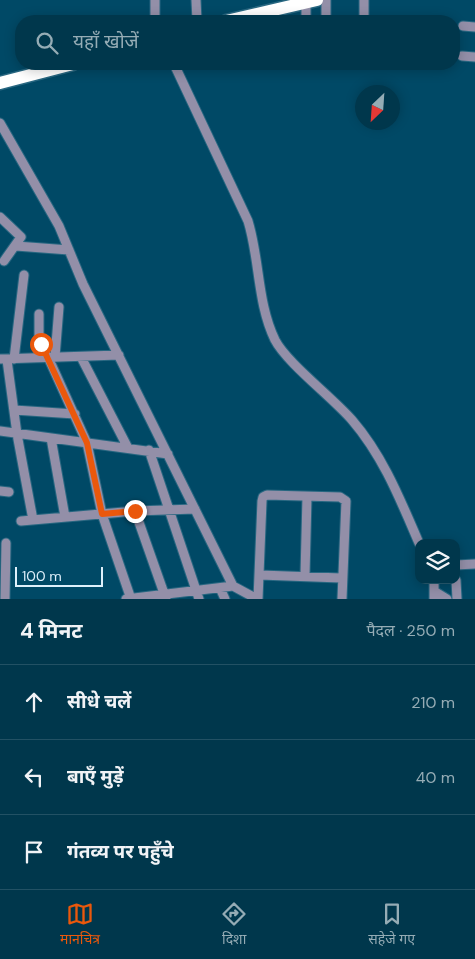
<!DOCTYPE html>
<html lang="hi">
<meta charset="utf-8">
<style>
:root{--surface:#00374c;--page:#0a3f53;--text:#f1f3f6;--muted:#95acb5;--line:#225164;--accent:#ea580c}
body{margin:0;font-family:"DM Sans","Noto Sans Devanagari",sans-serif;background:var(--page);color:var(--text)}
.controls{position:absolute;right:15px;bottom:15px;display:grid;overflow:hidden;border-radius:10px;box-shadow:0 2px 12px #0003}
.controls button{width:45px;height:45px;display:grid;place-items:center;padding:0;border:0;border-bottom:1px solid var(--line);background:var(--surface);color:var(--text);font:25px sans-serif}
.compass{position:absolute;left:355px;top:85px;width:45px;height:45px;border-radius:50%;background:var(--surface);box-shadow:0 2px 12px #0003;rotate:205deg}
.scale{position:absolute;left:15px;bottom:12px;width:88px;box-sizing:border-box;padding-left:5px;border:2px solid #def0fb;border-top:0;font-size:14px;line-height:18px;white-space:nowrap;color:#def0fb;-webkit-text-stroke:4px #004966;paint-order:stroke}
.stop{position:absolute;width:15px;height:15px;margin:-11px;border:4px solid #ea580c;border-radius:50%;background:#fff}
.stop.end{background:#ea580c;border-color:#fff;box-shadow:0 1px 5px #0008}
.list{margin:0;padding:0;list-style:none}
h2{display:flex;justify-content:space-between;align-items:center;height:65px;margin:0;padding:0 20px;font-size:21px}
h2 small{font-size:16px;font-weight:400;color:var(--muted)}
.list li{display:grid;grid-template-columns:32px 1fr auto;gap:15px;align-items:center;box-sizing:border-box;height:75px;padding:0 20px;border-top:1px solid var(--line)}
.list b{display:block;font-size:19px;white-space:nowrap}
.list em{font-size:16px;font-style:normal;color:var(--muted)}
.icon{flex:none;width:28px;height:28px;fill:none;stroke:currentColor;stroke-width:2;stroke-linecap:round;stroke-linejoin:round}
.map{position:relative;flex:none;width:475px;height:599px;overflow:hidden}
.search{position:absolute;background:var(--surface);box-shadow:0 2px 12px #0003;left:15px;right:15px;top:15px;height:55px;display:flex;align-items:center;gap:12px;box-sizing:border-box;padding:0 18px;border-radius:20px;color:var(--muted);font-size:19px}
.sheet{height:290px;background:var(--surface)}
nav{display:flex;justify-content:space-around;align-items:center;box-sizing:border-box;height:70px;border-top:1px solid var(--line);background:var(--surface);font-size:14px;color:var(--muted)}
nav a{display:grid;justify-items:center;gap:2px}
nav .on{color:var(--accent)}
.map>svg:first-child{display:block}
</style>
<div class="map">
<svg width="475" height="599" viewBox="0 0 475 599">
<rect width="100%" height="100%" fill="#004966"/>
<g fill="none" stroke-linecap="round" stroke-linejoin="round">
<defs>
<path id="minor" d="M155 0V21
M196 0 197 21
M306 2V21
M326 21V0
M364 21V0
M463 26 475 27
M462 56 475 57
M174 64 248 221C260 260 257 303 275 340 287 363 332 397 352 420 383 456 400 499 419 543
M0 123 59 226 83 284 233 586 257 599
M0 217 21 237 4 261
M16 246 69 250
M39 314V341L44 348 47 357
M48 357 87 443 102 514 131 599
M55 357 59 307
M81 357 128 448
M0 359 119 355
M14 359 24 275
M7 360 17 434 33 520
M14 410 75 414
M0 431 168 454
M51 438 65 517
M149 450 199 599
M0 491 9 492
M135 511 166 599
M21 521 135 511 195 509
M456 565 475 564
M260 575 341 578
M305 575 307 497
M456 580 457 599
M220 588 225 599
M434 591 447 599
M5 599 6 543
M126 599 233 586
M258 599 262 501 263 497 267 495 340 497 346 501 342 599
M434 599V580"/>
<path id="highway" d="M226 21 317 0
M0 83 73 64"/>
</defs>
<use href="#minor" stroke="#286781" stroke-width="11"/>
<use href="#highway" stroke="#286781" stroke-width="15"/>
<use href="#minor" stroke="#938fa8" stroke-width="9"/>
<use href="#highway" stroke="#fff" stroke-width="12"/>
</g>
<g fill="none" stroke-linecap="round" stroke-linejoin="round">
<path stroke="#ea580c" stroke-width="6" d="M41 344 87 443 102 514 135 511"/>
</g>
</svg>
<div class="controls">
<button><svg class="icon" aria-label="layers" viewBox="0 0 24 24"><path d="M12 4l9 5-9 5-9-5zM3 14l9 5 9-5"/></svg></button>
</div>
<svg class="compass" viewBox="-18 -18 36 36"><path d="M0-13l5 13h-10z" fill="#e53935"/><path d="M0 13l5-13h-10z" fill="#95acb5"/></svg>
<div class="scale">100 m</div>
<div class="stop" style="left:41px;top:344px"></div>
<div class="stop end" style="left:135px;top:511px"></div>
<div class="search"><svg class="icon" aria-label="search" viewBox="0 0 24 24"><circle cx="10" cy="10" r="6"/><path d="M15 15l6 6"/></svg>यहाँ खोजें</div>
</div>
<section class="sheet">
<h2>4 मिनट<small>पैदल · 250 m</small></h2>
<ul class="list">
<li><svg class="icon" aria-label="ahead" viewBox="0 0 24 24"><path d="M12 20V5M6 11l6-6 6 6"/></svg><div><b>सीधे चलें</b></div><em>210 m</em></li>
<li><svg class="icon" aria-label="left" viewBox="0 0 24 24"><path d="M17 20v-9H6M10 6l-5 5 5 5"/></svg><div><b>बाएँ मुड़ें</b></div><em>40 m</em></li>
<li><svg class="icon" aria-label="arrive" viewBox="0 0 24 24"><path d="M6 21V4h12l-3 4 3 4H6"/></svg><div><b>गंतव्य पर पहुँचे</b></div></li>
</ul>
</section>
<nav>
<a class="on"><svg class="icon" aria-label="map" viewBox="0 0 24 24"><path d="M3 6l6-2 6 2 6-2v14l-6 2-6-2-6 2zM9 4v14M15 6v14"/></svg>मानचित्र</a>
<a><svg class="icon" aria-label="directions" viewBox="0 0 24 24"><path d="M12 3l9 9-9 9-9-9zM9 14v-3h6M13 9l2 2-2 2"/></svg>दिशा</a>
<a><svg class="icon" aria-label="saved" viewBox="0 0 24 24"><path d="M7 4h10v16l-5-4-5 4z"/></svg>सहेजे गए</a>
</nav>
